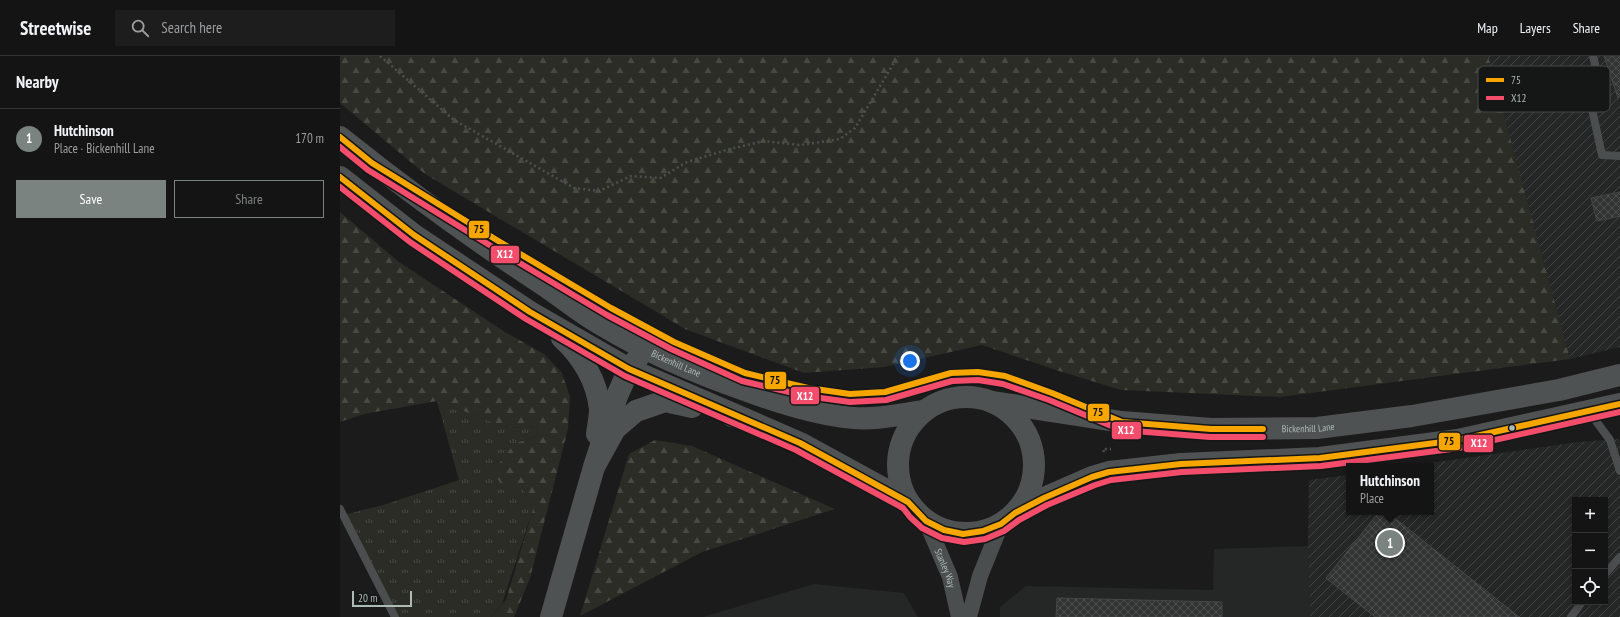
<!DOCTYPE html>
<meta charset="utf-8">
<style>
:root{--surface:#141414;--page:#1d1d1d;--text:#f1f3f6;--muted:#9d9ea0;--line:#333334;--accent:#7a8380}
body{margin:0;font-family:"PT Sans Narrow",sans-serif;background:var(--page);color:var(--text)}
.controls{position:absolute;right:12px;bottom:12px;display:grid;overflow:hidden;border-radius:0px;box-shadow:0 2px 6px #0003}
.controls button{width:36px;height:36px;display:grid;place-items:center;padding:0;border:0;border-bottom:1px solid var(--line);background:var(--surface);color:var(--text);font:20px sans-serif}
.scale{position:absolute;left:12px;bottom:10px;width:60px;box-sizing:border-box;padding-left:4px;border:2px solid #adbbb7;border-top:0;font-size:11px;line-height:14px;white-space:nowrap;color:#adbbb7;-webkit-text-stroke:3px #151717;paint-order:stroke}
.you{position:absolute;left:570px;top:305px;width:14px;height:14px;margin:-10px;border:3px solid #fff;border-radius:50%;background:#1a73e8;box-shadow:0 0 0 6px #1a73e833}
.badge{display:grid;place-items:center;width:26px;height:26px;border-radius:50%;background:var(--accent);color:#fff;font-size:13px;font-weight:700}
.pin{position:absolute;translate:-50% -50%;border:2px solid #fff;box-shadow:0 1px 4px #0006}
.popup{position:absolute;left:1006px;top:407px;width:88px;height:52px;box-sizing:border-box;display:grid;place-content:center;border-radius:0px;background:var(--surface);filter:drop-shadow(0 1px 3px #0005);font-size:13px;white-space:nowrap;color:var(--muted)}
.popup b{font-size:15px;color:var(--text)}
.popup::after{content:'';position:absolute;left:50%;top:100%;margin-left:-8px;border:8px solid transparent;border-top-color:var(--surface)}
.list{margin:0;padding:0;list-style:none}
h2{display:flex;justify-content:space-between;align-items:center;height:52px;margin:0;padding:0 16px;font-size:17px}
h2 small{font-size:13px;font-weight:400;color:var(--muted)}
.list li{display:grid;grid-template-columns:26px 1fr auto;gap:12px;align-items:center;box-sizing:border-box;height:60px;padding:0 16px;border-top:1px solid var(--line)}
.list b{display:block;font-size:15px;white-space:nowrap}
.list p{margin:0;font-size:13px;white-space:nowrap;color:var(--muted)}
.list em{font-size:13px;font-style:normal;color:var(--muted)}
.actions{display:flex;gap:8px;padding:12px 16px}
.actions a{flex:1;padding:9px 0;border:1px solid var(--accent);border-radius:0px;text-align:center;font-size:14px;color:var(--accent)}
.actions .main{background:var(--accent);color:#fff}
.icon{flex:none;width:22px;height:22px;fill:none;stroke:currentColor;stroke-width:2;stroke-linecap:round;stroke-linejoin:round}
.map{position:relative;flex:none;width:1280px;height:561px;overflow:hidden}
header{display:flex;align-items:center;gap:24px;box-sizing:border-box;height:56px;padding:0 20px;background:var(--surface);border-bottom:1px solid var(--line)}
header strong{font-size:19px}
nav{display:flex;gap:22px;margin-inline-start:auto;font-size:14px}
.search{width:280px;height:36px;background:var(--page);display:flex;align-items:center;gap:10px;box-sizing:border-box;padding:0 14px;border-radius:0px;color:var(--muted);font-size:15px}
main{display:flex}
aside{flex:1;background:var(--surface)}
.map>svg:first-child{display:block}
</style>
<header>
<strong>Streetwise</strong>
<div class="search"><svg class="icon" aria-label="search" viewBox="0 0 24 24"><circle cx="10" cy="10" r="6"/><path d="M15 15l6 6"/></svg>Search here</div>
<nav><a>Map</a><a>Layers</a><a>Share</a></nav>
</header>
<main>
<aside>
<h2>Nearby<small></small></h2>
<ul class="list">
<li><span class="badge">1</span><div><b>Hutchinson</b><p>Place · Bickenhill Lane</p></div><em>170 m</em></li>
</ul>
<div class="actions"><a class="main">Save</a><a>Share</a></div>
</aside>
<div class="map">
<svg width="1280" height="561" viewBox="0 0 1280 561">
<defs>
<pattern id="industrial-furrows" width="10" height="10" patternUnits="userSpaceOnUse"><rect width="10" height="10" fill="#252727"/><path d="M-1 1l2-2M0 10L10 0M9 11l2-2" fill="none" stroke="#424444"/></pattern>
<pattern id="grass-tufts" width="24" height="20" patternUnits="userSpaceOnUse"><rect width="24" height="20" fill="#2b2c25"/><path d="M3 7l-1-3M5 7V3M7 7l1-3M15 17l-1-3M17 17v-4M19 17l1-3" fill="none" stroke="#474942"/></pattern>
<pattern id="forest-firs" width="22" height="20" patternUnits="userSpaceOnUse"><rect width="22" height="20" fill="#2b2c25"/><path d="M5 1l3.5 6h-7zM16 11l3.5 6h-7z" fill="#474942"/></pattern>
<pattern id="building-cross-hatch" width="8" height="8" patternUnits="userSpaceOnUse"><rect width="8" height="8" fill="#323333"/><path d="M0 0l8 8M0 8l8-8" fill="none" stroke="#4d4f4e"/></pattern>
</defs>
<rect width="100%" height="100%" fill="#1b1b1b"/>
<path fill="#252727" d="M968 490 970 561H660V551L686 530 873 534 874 493Z
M474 528 564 537 578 561H363Z"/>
<path fill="url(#industrial-furrows)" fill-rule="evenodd" d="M1147 0H1280V291L1230 303Z
M1280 383V561H970L968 490 969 424 1009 419V456H1091V410H1069L1238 386ZM1235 444H1265V546H1235Z"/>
<path fill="url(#grass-tufts)" d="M97 345 169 372 198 370 196 380 174 388 182 430 193 453 162 548 151 561H56L7 458 43 449 119 424Z"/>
<path fill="url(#forest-firs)" d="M0 0H1148L1230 303 940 341 781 334 719 315 642 289 544 311 464 317 345 273 85 118 0 47Z
M0 156 59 206 165 276 204 298 222 317 230 341 228 373 190 522 174 561H151L166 544 193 453 182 431H163L153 416 174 388 196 380 198 370 169 372 97 345 24 358 0 366Z
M315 384 352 390 495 453 362 496 240 560 289 398Z"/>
<path fill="url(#building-cross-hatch)" stroke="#434746" d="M1264 0H1280V41L1278 42Z
M1280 136V160L1257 165 1251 142Z
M1039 456H1047L1179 561H1035L986 522Z
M717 542 882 546V561H716Z"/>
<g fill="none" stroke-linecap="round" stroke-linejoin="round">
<path stroke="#4c504f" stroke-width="2.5" stroke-dasharray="2 3" stroke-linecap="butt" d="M40 0 114 64 234 132 259 135 291 120 320 122 347 106 386 94 424 85 460 89 500 83 515 72 558 0
M764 396 763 393H771"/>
<path stroke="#4b4e4e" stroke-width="8" d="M1253 0 1258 20 1252 53 1262 99 1280 100
M149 180 271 252 334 286 405 317 468 332 510 338 545 336 611 317 638 316 665 320 748 352
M1250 357 1270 384 1280 415
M0 453 55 561
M1265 518 1280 501
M1231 561 1242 546"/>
<g stroke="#4b4e4e" stroke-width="16">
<path id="s1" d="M586 465 610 521 619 561"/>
<path d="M629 561 640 520 661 468"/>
</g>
<g stroke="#4f5252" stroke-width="22">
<path id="s2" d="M0 81C65 133 129 180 199 226 221 240 240 257 262 269 307 296 356 317 405 334 440 347 477 359 514 362 537 364 562 358 584 355"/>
<path d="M0 121 74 179 190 256 289 313 405 363"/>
<path d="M222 282C242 300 257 325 260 353 260 361 258 370 257 378"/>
<circle cx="626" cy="409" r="68"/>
<path id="s3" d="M653 346 782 366 871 373 977 372 1072 360 1219 334 1280 319"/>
<path d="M392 360 405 363 460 387 568 446"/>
<path d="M254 411 275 373 296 355 325 345 352 351"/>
<path d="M675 457 704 442 752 421 769 416 841 408 980 402 1118 384 1280 348"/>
<path d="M211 561 254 411 277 340 289 313 298 302"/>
</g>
<defs>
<path id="bus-1" d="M0 81 32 107 155 183 271 252 334 286 405 317 468 332 510 338 545 336 611 317 638 316 665 320 712 337 782 366 871 373H923
M0 121 74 179 190 256 289 313 460 387 568 446 586 465 604 474 623 478 643 475 661 468 675 457 704 442 752 421 769 416 841 408 980 402 1118 384 1280 348"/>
<path id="bus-2" d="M0 91 28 114 151 190 267 259 331 293 402 325 466 340 510 346 546 344 612 325 638 324 663 328 709 344 781 374 870 381H923
M0 131 70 186 186 263 285 320 456 394 563 452 570 461 582 472 602 482 624 486 645 483 664 475 679 464 707 449 755 429 771 424 842 416 981 410 1119 392 1280 356"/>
</defs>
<use href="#bus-1" stroke="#151717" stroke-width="9"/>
<use href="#bus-2" stroke="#151717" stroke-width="9"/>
<use href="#bus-1" stroke="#f7a600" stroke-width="6"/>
<use href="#bus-2" stroke="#f44d6c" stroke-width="6"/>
</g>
<circle fill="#adbbb7" stroke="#151717" stroke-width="1.5" cx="1172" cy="372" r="3.5"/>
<g text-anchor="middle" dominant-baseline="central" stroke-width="3" stroke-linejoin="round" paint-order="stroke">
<g font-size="10" fill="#adbbb7" stroke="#151717">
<text stroke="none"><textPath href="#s2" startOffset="406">Bickenhill Lane</textPath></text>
<text stroke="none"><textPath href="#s3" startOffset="317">Bickenhill Lane</textPath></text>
<text stroke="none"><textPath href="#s1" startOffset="51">Stanley Way</textPath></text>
</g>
</g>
<rect x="1138" y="10" width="132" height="46" rx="6" fill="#151717" stroke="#434847" stroke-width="1"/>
<rect x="1146" y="22" width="18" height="4" fill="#f7a600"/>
<rect x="1146" y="40" width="18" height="4" fill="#f44d6c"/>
<g font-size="11" fill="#adbbb7">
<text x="1171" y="28">75</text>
<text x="1171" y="46">X12</text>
</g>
<g stroke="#151717" stroke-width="1.5">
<rect x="128" y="164" width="22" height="19" rx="4" fill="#f7a600"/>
<rect x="150" y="189" width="30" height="19" rx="4" fill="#f44d6c"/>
<rect x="424" y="315" width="23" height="19" rx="4" fill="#f7a600"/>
<rect x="450" y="330" width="30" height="19" rx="4" fill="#f44d6c"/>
<rect x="747" y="347" width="23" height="19" rx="4" fill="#f7a600"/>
<rect x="771" y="365" width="31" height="19" rx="4" fill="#f44d6c"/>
<rect x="1098" y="376" width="23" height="19" rx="4" fill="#f7a600"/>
<rect x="1123" y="378" width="31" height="19" rx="4" fill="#f44d6c"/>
</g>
<g font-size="11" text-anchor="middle" font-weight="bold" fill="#fff">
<text x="165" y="202">X12</text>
<text x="465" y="344">X12</text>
<text x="786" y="378">X12</text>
<text x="1139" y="391">X12</text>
</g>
<g font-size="11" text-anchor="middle" font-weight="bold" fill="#111">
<text x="139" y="177">75</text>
<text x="435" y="328">75</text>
<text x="758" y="360">75</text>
<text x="1109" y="389">75</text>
</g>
</svg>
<div class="controls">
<button>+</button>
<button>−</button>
<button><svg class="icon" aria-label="locate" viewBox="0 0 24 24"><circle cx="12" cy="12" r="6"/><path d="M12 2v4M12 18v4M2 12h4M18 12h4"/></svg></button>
</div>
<div class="scale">20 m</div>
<div class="you"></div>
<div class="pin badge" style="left:1050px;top:487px">1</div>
<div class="popup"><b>Hutchinson</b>Place</div>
</div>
</main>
